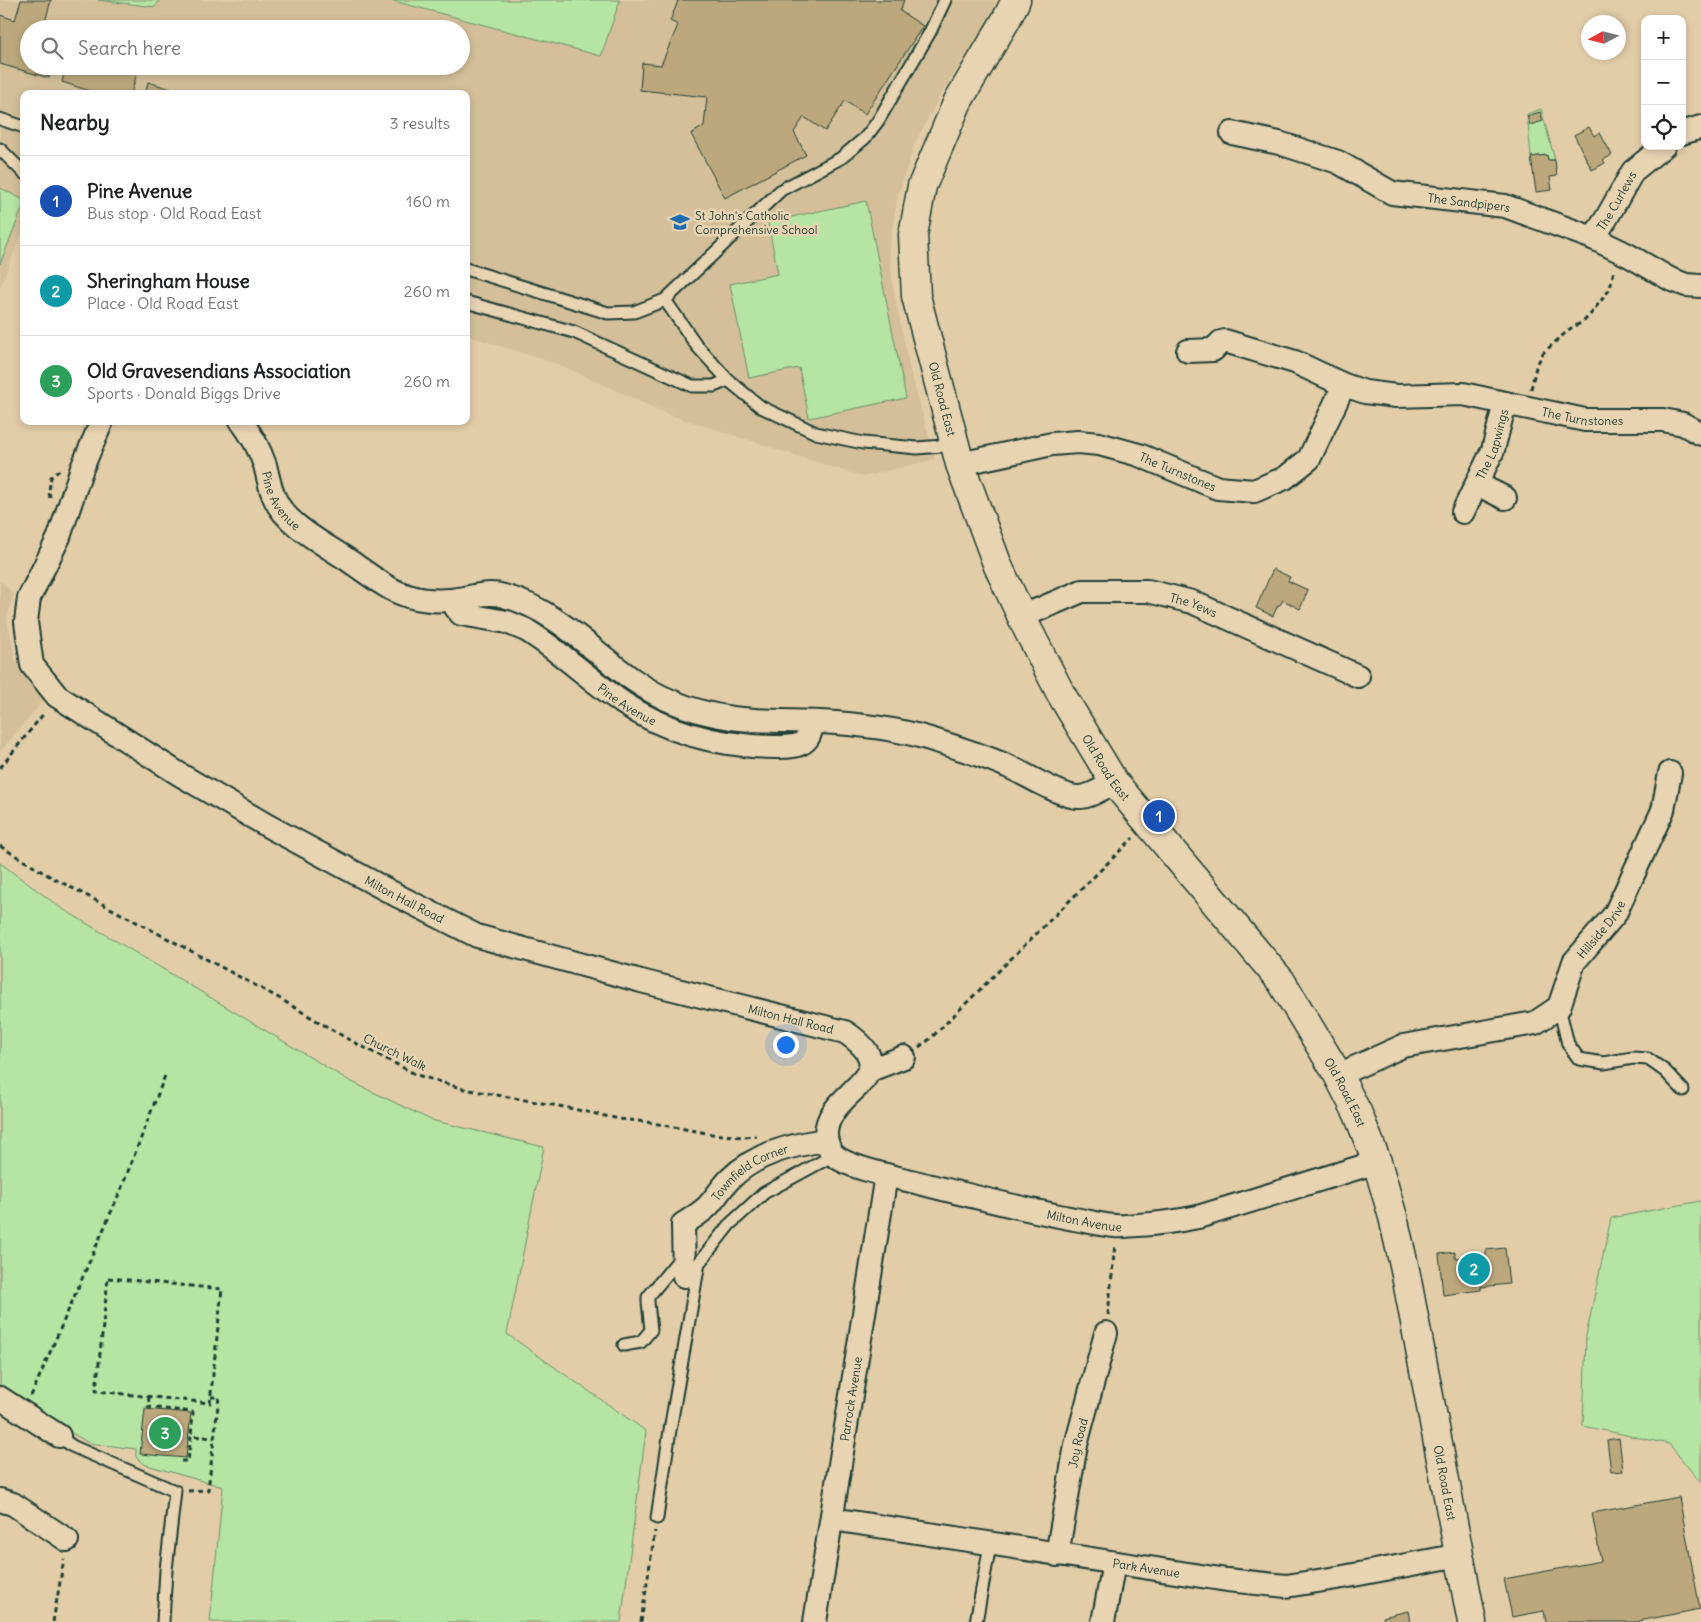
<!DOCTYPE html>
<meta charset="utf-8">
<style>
:root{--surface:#fff;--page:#f6f6f6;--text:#202124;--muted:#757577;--line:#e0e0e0;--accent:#db2777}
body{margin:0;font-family:Delius,sans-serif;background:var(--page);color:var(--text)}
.controls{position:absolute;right:15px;top:15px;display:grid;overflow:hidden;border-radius:10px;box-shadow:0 2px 8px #0003}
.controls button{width:45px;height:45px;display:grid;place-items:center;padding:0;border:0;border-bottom:1px solid var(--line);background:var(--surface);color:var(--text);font:25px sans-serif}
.compass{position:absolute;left:1581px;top:15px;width:45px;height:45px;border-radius:50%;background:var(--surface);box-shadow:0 2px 8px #0003;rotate:263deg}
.you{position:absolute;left:785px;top:1044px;width:18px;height:18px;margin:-12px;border:4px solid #fff;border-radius:50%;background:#1a73e8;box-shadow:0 0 0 8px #1a73e833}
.badge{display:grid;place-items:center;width:32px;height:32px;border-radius:50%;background:var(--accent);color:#fff;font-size:16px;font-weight:700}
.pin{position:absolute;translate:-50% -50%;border:2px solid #fff;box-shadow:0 1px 5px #0006}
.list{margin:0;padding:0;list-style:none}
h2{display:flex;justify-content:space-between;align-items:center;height:65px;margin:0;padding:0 20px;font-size:21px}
h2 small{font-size:16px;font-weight:400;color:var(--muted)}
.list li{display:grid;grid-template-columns:32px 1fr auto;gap:15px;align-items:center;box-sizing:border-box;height:90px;padding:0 20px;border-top:1px solid var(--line)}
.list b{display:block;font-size:19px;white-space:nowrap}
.list p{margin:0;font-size:16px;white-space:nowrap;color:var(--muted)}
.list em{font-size:16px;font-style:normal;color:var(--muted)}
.icon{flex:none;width:28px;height:28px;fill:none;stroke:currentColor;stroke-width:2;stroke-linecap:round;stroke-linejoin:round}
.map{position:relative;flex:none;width:1701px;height:1622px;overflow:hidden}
.search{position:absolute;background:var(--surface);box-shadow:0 2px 8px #0003;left:20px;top:20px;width:450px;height:55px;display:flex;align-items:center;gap:12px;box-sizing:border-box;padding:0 18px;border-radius:28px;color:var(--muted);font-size:19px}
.panel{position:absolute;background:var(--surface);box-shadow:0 2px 8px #0003;left:20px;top:90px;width:450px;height:335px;border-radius:10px}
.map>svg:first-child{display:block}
</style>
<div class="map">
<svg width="1701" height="1622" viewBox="0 0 1701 1622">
<rect width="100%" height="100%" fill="#e3cda9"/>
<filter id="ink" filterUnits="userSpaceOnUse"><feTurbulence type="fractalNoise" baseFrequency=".02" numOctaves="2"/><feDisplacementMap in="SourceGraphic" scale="10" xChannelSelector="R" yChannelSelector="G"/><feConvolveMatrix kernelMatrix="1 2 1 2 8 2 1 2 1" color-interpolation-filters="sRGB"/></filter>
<g filter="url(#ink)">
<path fill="#d4bf9a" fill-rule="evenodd" d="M0 0H996L991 17 941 94 915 143 898 195 889 248 893 287 910 370 935 459 863 477 670 415 560 365 466 335V94H24V228L0 287ZM29 29H461V66H29Z
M0 582 3 583 13 594 7 619 15 659 45 699 0 752Z"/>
<path fill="#b6e4a3" stroke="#6a906c" d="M98 0H160L155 7Z
M390 0H620L601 56Z
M1541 109 1555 160H1548L1547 155 1531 157 1527 114Z
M0 188 24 200V204L0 264Z
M866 201 906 398 809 418 799 368 749 378 730 284 778 274 768 222Z
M0 863 61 908 348 1080 431 1120 544 1147 507 1334 646 1431 621 1622H210L223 1487 143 1464 136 1457V1449L89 1443 0 1392Z
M1701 1201V1483L1669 1444 1583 1426 1586 1336 1611 1218Z"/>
<path fill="#bda87d" stroke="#1f3d34" d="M21 0H51L43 29H29V66H52L49 78 0 64V15L15 20Z
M676 0H904L900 11 923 26 865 114 845 101 825 131 804 117 794 132 806 155 725 198 691 134 704 126 707 97 640 90 642 63 661 65 678 25 670 21 678 1Z
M66 66H114L137 73 131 94H99L62 82Z
M148 82 171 89 169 94H145Z
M1540 112 1543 121 1530 125 1527 116Z
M1589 127 1594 136 1600 133 1612 155 1603 160 1605 163 1592 170 1574 135Z
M1547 155 1548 160H1555L1557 176 1550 177 1552 190 1536 192 1531 157Z
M1273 569 1290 577 1288 581 1308 590 1300 609 1283 600 1280 605H1278L1273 616 1256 608Z
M1505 1248 1509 1284 1481 1287V1290L1443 1295 1439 1254 1455 1252V1258L1486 1255V1250Z
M145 1409 191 1413 186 1458 140 1454Z
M1619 1438 1623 1471 1611 1472 1607 1440Z
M1679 1497 1700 1609 1639 1621V1622H1546L1544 1611 1512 1617 1504 1579 1601 1561 1592 1513Z
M1408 1611 1410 1622H1384L1383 1617Z"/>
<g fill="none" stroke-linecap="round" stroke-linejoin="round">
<defs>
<path id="lane" d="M0 119 24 127
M0 149 24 173
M466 269 608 313 634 312 665 300 781 190 841 158 865 138 878 121 930 32 945 0
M665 300 697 346 728 380 761 407 816 433 863 443 917 448 955 445
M466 302 574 332 692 386H714L728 380
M1559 1007 1568 1044 1579 1059 1604 1063 1633 1058 1648 1059 1665 1071 1683 1090
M624 1345 641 1342 651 1330 648 1302V1297L681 1257
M59 1436 72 1446 175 1491 166 1570 163 1622
M657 1518 670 1430 699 1263 729 1225 764 1193 834 1155
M976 1622 990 1545"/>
<g id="street">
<path id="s1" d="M1232 133 1279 143 1338 162 1392 193 1505 206 1593 238 1628 255 1670 279 1686 285 1701 286"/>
<path d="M1682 133 1701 127"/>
<path id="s2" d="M1593 238 1606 219 1633 171 1664 146"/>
<path id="s3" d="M1188 351 1213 350 1221 342 1225 341 1295 362 1344 385 1365 392 1396 396 1463 394 1585 420H1663L1683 424 1701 434"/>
<path id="s4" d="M102 421 82 468 59 537 29 598 26 622 32 665 57 696 179 774 268 826 400 897 477 936 641 981 845 1032C912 1077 826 1089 826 1134 826 1141 829 1150 834 1155 847 1168 900 1178 919 1183 971 1196 1022 1209 1074 1219 1088 1221 1102 1225 1115 1226 1123 1227 1131 1225 1138 1225 1158 1224 1178 1221 1198 1217L1377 1162"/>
<path id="s5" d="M241 421C252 435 259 448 265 465 268 477 270 489 275 499 286 525 326 545 348 560 361 569 373 578 386 586 410 601 437 603 464 598 477 595 491 592 504 596 570 613 610 676 671 701 724 724 765 720 820 722 858 724 895 728 930 739 956 747 982 755 1007 766 1024 773 1060 796 1077 797 1089 798 1103 788 1114 782"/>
<path id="s6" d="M960 464 1052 444 1078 442 1099 444 1139 455 1218 488 1254 491 1285 478 1309 459 1344 385"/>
<path d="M1477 484 1505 498"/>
<path id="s7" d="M1463 512 1493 450 1505 403"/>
<path id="s8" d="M454 600 456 608 461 614 507 622 526 630C560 651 590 680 623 703 668 733 721 746 774 747 795 747 811 747 812 722"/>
<path id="s9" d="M1021 617 1082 591H1148L1192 602 1358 676"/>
<path d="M870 1070 904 1057"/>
<path id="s10" d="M1338 1075 1403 1046 1535 1023 1559 1007 1574 962 1615 914 1663 810 1670 773"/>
<path id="s11" d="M684 1276 683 1224C691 1219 701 1213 708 1206 716 1197 722 1187 730 1179 756 1153 792 1145 826 1140"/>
<path d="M0 1398 59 1436"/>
<path d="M0 1500 13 1504 67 1540"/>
<path id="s12" d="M832 1519 1227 1580 1286 1586 1343 1577 1460 1555"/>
<path id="s13" d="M1057 1555 1076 1445 1106 1333"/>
<path id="s14" d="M815 1622 886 1175"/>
<path d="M1103 1622 1114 1563"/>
</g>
<g id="secondary">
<path id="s15" d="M1016 0 1006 20 958 101 922 186 913 235 916 296 960 464 998 566 1027 628 1061 694 1114 782 1281 981 1338 1075 1358 1114 1377 1162 1393 1217 1405 1270 1472 1622"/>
</g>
</defs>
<use href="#lane" stroke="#1f3d34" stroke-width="15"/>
<use href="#street" stroke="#1f3d34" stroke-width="26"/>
<use href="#secondary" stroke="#1f3d34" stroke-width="31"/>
<path stroke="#1f3d34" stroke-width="3" stroke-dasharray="5 4" stroke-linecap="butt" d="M466 178 468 188
M1531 389 1536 367 1543 353 1571 328 1583 322 1590 315 1610 289 1614 270
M50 498 49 491 51 477 61 469
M0 768 45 712
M0 846 44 873 193 952 277 997 346 1038 417 1075 464 1089 564 1107 619 1119 647 1122 712 1134 744 1137 757 1136
M919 1047 930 1039 1133 838
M108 1278 222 1289 210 1403 96 1391Z
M1108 1315 1115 1244
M31 1396 122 1187 166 1073
M149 1397 148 1407 193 1412 191 1436
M181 1461H188L191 1436 214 1438
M188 1491 208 1490 219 1397H211
M53 1622 64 1559
M641 1622 655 1531"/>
<use href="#lane" stroke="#e8d3b2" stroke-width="11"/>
<use href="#street" stroke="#e8d3b2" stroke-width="22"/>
<use href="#secondary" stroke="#e8d3b2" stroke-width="28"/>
</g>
</g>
<defs>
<symbol id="school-bare" viewBox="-9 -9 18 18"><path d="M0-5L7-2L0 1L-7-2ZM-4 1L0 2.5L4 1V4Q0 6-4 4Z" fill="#1f6fb2" stroke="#e8d3b2" stroke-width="2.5" paint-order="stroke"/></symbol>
</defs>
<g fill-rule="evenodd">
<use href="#school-bare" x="666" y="208" width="28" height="28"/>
</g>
<g text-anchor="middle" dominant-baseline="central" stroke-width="5" stroke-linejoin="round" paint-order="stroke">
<g font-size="12" fill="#1f3d34" stroke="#e8d3b2">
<text stroke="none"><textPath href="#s2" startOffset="44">The Curlews</textPath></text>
<text stroke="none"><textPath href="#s1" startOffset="250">The Sandpipers</textPath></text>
<text stroke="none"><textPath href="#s15" startOffset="426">Old Road East</textPath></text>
<text stroke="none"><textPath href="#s3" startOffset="410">The Turnstones</textPath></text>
<text stroke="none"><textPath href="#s7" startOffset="74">The Lapwings</textPath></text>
<text stroke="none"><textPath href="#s6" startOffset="225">The Turnstones</textPath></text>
<text stroke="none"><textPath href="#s5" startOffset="90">Pine Avenue</textPath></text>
<text stroke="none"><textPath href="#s9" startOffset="180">The Yews</textPath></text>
<text stroke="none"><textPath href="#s8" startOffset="209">Pine Avenue</textPath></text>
<text stroke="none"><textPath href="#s15" startOffset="831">Old Road East</textPath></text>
<text stroke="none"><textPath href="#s4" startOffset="702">Milton Hall Road</textPath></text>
<text stroke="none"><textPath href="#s10" startOffset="324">Hillside Drive</textPath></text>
<text stroke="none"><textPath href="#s4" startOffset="1108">Milton Hall Road</textPath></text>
<text transform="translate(395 1052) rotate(26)">Church Walk</text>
<text stroke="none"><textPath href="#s15" startOffset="1236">Old Road East</textPath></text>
<text stroke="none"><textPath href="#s11" startOffset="138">Townfield Corner</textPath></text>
<text stroke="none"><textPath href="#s4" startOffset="1574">Milton Avenue</textPath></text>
<text stroke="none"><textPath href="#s14" startOffset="226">Parrock Avenue</textPath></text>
<text stroke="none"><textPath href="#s13" startOffset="114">Joy Road</textPath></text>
<text stroke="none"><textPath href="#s15" startOffset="1641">Old Road East</textPath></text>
<text stroke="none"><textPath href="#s12" startOffset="318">Park Avenue</textPath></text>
</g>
<g font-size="12" fill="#1f3d34" stroke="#e8d3b2" text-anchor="start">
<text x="695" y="215">St John's Catholic<tspan x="695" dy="14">Comprehensive School</tspan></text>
</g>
</g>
</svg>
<div class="controls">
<button>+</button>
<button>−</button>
<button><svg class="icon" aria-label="locate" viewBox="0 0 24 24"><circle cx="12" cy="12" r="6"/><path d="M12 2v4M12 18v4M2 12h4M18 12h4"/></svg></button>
</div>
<svg class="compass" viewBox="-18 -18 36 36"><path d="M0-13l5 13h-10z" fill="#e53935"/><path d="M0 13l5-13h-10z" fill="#757577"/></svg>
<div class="you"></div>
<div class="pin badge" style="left:1159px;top:816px;background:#1a4fb4">1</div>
<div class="pin badge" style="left:1474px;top:1269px;background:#0f9aa8">2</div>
<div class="pin badge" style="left:165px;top:1433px;background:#2e9e5b">3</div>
<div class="search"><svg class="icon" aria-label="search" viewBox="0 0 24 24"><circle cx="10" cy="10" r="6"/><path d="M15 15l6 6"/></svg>Search here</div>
<section class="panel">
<h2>Nearby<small>3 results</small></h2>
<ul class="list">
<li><span class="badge" style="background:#1a4fb4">1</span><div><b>Pine Avenue</b><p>Bus stop · Old Road East</p></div><em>160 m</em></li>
<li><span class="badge" style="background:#0f9aa8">2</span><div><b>Sheringham House</b><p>Place · Old Road East</p></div><em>260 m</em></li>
<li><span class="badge" style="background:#2e9e5b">3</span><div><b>Old Gravesendians Association</b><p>Sports · Donald Biggs Drive</p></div><em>260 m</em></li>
</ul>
</section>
</div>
